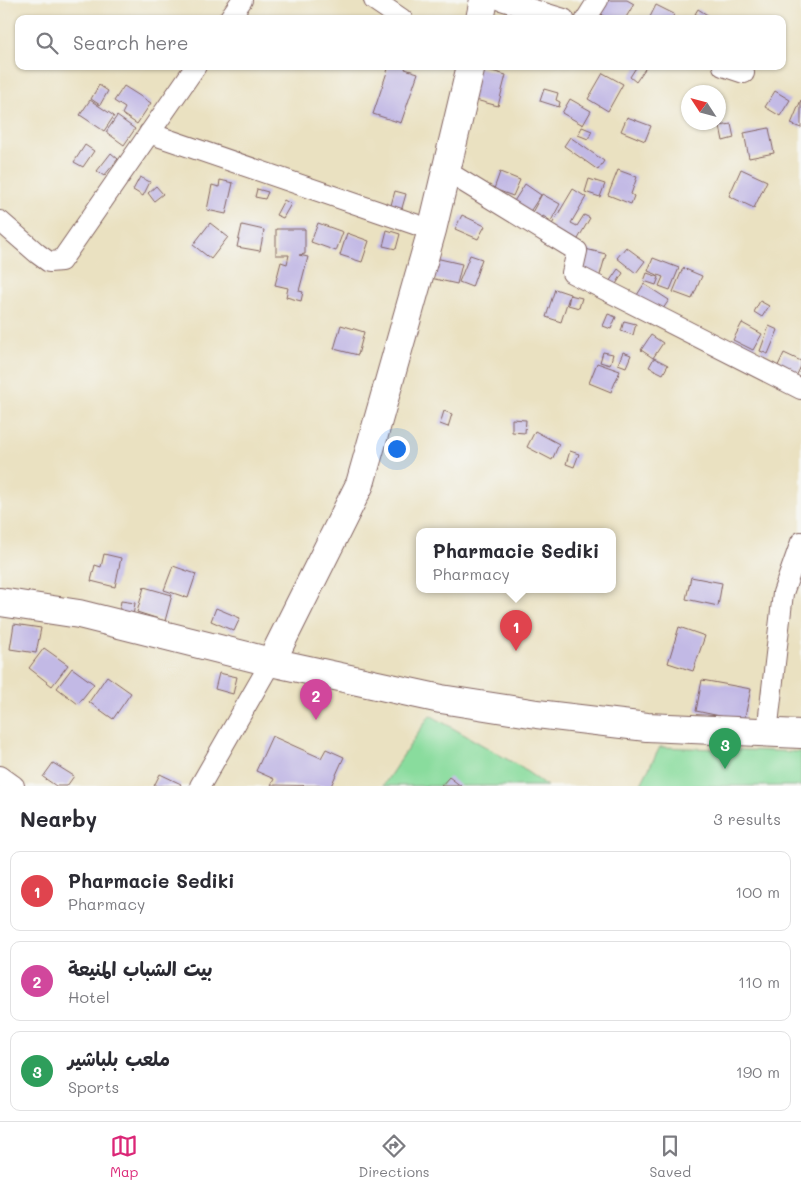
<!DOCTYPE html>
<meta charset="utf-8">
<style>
:root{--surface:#fff;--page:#f2f2f3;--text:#2b2b33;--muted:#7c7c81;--line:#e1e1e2;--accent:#db2777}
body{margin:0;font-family:Mali,"Playpen Sans Arabic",sans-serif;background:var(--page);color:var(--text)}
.compass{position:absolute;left:681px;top:85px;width:45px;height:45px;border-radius:50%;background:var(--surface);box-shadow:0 1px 4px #0004;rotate:306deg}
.you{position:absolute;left:396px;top:448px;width:18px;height:18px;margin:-12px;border:4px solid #fff;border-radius:50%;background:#1a73e8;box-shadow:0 0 0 8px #1a73e833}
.badge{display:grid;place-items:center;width:32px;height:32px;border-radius:50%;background:var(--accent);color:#fff;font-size:16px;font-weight:700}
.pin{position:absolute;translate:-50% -41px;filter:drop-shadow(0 1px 2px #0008)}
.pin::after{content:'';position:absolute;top:26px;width:18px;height:15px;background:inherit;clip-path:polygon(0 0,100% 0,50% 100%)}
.popup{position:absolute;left:416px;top:528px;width:200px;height:65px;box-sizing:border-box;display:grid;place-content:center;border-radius:10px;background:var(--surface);filter:drop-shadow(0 1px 4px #0005);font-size:16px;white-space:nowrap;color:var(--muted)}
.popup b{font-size:19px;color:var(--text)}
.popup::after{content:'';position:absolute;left:50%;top:100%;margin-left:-10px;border:10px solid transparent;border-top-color:var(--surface)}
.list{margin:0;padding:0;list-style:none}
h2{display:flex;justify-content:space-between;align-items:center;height:65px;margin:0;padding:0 20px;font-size:21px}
h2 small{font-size:16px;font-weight:400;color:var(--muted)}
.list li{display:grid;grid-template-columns:32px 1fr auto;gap:15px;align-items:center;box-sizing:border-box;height:80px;margin:0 10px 10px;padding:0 10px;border:1px solid var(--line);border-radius:10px}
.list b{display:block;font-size:19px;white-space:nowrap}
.list p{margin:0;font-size:16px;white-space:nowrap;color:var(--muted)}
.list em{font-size:16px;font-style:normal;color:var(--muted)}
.icon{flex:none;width:28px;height:28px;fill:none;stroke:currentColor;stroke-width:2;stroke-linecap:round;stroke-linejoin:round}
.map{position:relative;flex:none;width:801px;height:786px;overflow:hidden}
.search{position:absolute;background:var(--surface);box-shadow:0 1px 4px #0004;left:15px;right:15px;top:15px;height:55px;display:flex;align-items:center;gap:12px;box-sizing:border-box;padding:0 18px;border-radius:10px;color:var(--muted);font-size:19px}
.sheet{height:335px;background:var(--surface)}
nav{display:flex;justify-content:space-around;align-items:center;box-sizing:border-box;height:70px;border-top:1px solid var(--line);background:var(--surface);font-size:14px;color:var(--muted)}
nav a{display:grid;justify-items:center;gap:2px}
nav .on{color:var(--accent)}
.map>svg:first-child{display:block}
</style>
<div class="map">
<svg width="801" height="786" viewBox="0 0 801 786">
<rect width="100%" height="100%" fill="#f6f6f2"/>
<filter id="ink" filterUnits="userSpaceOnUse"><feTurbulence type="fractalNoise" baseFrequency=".02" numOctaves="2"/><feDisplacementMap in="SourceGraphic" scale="10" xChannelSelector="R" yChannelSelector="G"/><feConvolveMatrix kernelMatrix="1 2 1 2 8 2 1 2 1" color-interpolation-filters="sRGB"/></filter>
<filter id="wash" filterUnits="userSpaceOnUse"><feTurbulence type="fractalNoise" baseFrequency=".0096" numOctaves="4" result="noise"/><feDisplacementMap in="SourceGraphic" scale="20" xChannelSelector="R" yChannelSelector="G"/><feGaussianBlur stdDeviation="1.12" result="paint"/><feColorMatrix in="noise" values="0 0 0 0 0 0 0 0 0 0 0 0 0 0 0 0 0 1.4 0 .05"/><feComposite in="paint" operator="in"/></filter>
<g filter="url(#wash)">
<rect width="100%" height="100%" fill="#eae1c1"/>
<path fill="#89dc9d" stroke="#6a7e64" d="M430 715 519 766 547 786H383Z
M660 747 801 752V786H640Z"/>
<g id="blocks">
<path fill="#c2b9e5" d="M604 0H627L634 4 625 19H608L597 12Z
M656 5 674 14 672 19H649Z
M698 9 709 16 707 19 695 14Z
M389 66H406L405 69 418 73 401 123 373 114Z
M637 66H647L636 82 630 77Z
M477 67 506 75 498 106 468 98Z
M603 73 623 84 608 111 588 99Z
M99 85 108 91 100 105 91 99Z
M124 86 151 103 137 124 122 114 125 108 114 101Z
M544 89 558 93 556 100 560 102 559 107 540 101Z
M775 91 790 100 780 116 765 107Z
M570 99 591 111 583 125 562 113Z
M90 100 114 116 104 131 80 115Z
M801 100V128L791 124Z
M117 116 135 129 124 145 106 132Z
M627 117 651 126 645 141 621 131Z
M731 124 734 138 723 141 720 126Z
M582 127 592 131 588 139 578 135Z
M769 128 774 153 749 158 744 133Z
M570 137 604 161 598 170 564 146Z
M85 145 94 151 83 167 74 162Z
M111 153 118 159 104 176 97 171Z
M741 169 767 181 754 208 729 196Z
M618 170 637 177 631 194 634 196 631 204 608 195Z
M500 172 520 180 513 196 494 189Z
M140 177 150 182 143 196 133 190Z
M589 179 605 184 600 197 585 192Z
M220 180 233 183 226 214 207 210 212 185 219 187Z
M525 184 541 195 527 216 511 206Z
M156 186 163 194 154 201 148 193Z
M257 189 268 192 265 199 255 197Z
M573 189 586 197 571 223 577 226 584 215 590 218 574 246 548 231Z
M395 191 406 194 398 222 387 219Z
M542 194 560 204 551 221 543 216 539 223 529 218Z
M284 200 291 204 283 218 276 215Z
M462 215 485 226 478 239 455 229Z
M210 223 228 237 211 259 193 245Z
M318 223 343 232 336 251 311 242Z
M242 225 264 230 260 251 237 247Z
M276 229H305V254L299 255 308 257 299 291 303 292 301 301 286 297 288 288 275 285 281 262 287 264 289 255H276Z
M387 230 400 234 396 249 383 246Z
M347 233 369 241 362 262 340 255Z
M626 247 645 261 636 273 617 258Z
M581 248 606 254 598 282 574 276Z
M470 255 482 259 472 287 459 282Z
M431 257 462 264 457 284 426 277Z
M653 258 679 268 670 290 659 286 663 277 648 271Z
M683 268 702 276 692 299 673 292Z
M618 269 623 273 613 289 607 285Z
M647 273 659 277 656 285 644 281Z
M644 284 669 300 656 319 632 303Z
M555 289 570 294 561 322 546 317Z
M570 295 582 298 579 308 568 305Z
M760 301 769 306 762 317 754 312Z
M608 314 616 317 611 329 603 326Z
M624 321 636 324 633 335 621 331Z
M742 323 762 334 753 350 733 340Z
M341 325 364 332 358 355 334 349Z
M769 326 778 330 768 354 760 351Z
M651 335 663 343 653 358 641 350Z
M603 352 613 354 610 365 600 362Z
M623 352 631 355 626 367 618 364Z
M784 353 801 361V366L794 381 775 372Z
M654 358 668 365 663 374 649 367Z
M597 363 620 371 611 392 589 383Z
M444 411 452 414 448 427 440 424Z
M512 419 526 420 525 433 512 432Z
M535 431 559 444 552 460 527 447Z
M570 451 579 454 574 467 566 464Z
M104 554 121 558 115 587 91 581 95 565 101 567Z
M173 566 196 574 188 598 164 590Z
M691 577 722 583 718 606 686 599Z
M144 587 172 595 165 621 137 612Z
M121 601 135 603 133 616 119 613Z
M216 608 240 618 234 631 211 621Z
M14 624 41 628 36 653 10 649Z
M679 627 705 636 693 671 668 663Z
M44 648 68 665 52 686 29 668Z
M72 668 94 684 78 704 57 688Z
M219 673 237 677 233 694 215 689Z
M107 676 131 693 113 719 89 702Z
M702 680 751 689 744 721 696 711Z
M272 736 321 758 326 749 344 757 331 786 271 785 274 779 256 771Z
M53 763 74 776 67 786H56L43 777Z
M160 774 181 784 180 786H154Z
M449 777 461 786H441Z"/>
</g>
</g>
<g filter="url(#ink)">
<use href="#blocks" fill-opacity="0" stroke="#826360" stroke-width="1"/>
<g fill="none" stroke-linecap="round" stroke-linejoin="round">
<defs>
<path id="street" d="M374 0 402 19
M501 0 564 19
M229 19 242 0
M586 19 598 0
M723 66 744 73
M149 133 432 230
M446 171 577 251 572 273 801 389
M0 221 38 254 49 262 61 261 196 66
M767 733 783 593 801 542
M0 776 14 786
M200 786 271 662"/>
<path id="secondary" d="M480 19 484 0
M0 602 79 614 271 662 441 699 537 714 647 727 801 734
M271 662 360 484 432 230 471 66"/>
</defs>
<use href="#street" stroke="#826360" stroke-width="22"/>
<use href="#secondary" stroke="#826360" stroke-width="30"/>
<use href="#street" stroke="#fff" stroke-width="20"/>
<use href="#secondary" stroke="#fff" stroke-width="28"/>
</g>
</g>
</svg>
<svg class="compass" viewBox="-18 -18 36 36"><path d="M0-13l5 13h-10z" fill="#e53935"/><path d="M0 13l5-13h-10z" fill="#7c7c81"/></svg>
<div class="you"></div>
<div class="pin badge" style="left:516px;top:651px;background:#e0444e">1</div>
<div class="popup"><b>Pharmacie Sediki</b>Pharmacy</div>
<div class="pin badge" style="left:316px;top:720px;background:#d1479c">2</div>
<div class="pin badge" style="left:725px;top:769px;background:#2e9e5b">3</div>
<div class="search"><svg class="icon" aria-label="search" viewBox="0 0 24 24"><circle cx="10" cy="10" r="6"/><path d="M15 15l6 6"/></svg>Search here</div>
</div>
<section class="sheet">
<h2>Nearby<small>3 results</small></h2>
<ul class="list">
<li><span class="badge" style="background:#e0444e">1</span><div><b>Pharmacie Sediki</b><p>Pharmacy</p></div><em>100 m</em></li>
<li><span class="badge" style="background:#d1479c">2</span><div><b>بيت الشباب المنيعة</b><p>Hotel</p></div><em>110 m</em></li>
<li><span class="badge" style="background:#2e9e5b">3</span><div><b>ملعب بلباشير</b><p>Sports</p></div><em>190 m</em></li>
</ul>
</section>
<nav>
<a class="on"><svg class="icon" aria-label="map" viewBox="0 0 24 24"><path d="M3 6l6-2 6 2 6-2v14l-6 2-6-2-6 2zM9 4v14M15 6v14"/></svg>Map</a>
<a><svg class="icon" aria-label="directions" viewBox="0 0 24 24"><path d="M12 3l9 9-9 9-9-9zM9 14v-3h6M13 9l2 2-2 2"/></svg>Directions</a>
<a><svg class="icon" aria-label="saved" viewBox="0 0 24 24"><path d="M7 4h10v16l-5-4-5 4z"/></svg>Saved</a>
</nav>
